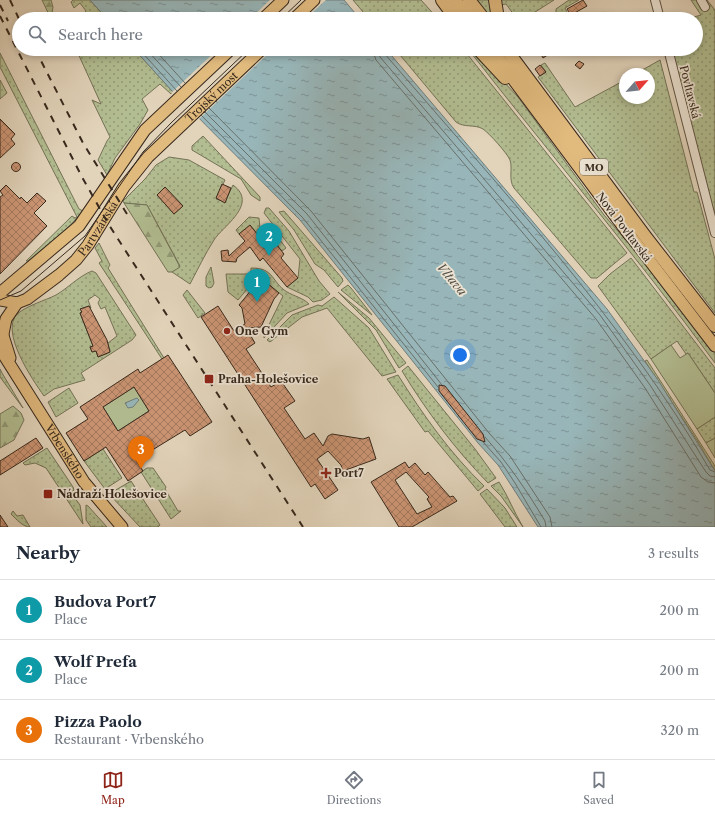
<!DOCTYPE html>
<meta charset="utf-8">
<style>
:root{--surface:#fff;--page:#f6f6f7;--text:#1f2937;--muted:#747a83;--line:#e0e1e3;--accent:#8f2418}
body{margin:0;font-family:"Libre Caslon Text",serif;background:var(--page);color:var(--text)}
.compass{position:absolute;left:619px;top:68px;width:36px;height:36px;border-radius:50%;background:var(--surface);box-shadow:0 2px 6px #0003;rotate:63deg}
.you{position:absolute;left:460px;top:355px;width:14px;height:14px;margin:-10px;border:3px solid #fff;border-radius:50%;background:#1a73e8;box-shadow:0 0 0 6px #1a73e833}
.badge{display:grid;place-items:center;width:26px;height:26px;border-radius:50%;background:var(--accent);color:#fff;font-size:13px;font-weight:700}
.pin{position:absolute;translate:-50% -33px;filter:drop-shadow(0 1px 2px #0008)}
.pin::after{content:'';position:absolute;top:21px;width:14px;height:12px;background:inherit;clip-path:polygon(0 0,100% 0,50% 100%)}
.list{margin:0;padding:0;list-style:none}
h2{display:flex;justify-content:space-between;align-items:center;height:52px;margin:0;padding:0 16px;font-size:17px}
h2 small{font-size:13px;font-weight:400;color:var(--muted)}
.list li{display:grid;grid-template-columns:26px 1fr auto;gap:12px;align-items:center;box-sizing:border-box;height:60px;padding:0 16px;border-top:1px solid var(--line)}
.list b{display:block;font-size:15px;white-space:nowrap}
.list p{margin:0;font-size:13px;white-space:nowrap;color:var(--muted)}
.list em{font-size:13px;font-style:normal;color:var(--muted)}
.icon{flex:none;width:22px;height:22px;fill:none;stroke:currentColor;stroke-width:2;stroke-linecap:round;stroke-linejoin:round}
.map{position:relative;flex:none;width:715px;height:527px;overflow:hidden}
.search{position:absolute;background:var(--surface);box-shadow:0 2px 6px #0003;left:12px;right:12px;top:12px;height:44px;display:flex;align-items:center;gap:10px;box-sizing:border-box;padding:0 14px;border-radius:22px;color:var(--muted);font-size:15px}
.sheet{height:232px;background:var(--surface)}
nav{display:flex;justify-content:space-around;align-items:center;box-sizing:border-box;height:56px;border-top:1px solid var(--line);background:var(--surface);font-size:11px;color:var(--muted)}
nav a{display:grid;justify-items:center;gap:2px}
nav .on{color:var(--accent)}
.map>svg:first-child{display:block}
</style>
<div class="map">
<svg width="715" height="527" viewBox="0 0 715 527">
<defs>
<pattern id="grass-dots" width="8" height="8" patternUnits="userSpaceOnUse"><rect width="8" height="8" fill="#b2bd91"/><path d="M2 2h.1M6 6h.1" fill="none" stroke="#929a76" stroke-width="1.8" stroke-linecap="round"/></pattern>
<pattern id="forest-firs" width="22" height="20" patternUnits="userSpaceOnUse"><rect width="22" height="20" fill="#b2bd91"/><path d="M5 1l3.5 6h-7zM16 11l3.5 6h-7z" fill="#929a76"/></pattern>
<pattern id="water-ripples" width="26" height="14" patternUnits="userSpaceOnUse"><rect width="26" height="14" fill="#98b6b9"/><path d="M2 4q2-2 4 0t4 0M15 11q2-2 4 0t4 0" fill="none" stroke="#7d9496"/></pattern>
<pattern id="building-cross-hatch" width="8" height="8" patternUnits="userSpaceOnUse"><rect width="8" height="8" fill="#cc9574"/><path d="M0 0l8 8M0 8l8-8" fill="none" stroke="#a67a5f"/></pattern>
</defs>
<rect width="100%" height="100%" fill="#e2d4bb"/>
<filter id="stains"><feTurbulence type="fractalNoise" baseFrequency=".005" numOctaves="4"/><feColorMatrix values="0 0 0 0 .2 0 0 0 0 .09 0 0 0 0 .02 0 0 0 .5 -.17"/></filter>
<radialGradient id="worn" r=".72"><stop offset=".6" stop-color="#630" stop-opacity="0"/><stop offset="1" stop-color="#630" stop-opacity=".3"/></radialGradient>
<path fill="url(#grass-dots)" stroke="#747357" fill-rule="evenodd" d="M73 0H90L107 19H80L86 11 80 3 74 8 71 2Z
M353 0H421L438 19H369Z
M476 0H490L493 19H489Z
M500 0H554L524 19H517L506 4 500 5Z
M569 0H579L565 8 569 16H567L564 12 563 13 565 18 561 19 556 16V9Z
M691 0H707L715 10V218L670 49H696V19H687L701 15Z
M76 49H134L173 92 171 94 160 84 142 99 148 110 140 124 115 158 107 175 98 160 107 141 110 137 92 100 101 104Z
M395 49H463L627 253 597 278H591L514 188C508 179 513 169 510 160 507 153 489 133 483 129 475 124 464 128 456 122Z
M468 49H473L518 97 604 215 643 260 715 352V363C636 255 550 154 468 49Z
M0 53 79 209 83 211 66 230 28 261H26L72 216 75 218 77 217 0 67Z
M660 60 694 192H697L715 259V313L538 77 546 72 541 65 545 63 575 107 625 80V98H649V74H635Z
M0 80 7 93 0 99Z
M203 136 260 197V201L251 195 241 179 192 150V146Z
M169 157 189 160 225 180 216 199 225 202 233 185C259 204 223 226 214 240 205 254 198 269 190 284L172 272 180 266 147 205 124 203 123 201 145 179 156 165ZM165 187 183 206 174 214 157 195Z
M266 208H269L289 231 319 281 330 294 322 300 313 302 308 297 287 287 298 278 300 259 264 213Z
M284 211 342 278 343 281 338 287 324 270 315 264 294 230 279 212Z
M249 217 259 218 260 228 257 230V234L250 225 239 234 236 230Z
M268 230 274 232 286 248 282 251 276 244 269 249 259 237Z
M99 243 110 265 108 268 164 358 162 359 99 263 102 261 95 248Z
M631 258 715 368V393L688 353 686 354 677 341 651 359 598 286 610 274Z
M211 267 214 283 212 287 209 288 206 286V277Z
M251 268C275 268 271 282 287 292 294 296 303 298 309 304L287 313 264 338V335L283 296 258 276 238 300 228 292 226 274H251Z
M92 271 96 273 136 335 132 340 81 373 85 380 54 389 44 396C32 379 0 332 17 314 28 305 44 301 56 295 68 288 79 276 92 271ZM95 295 100 299 98 303 101 309 105 307 117 336 108 343 110 352 98 357 96 351 92 352 90 347 93 346 80 313 82 312 81 309 89 306 91 308 88 300Z
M348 285 351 288 372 315 341 290Z
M187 290 205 313 198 318 183 295Z
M338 292 369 318 406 363 399 368 376 330Z
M334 297 369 328 396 372 382 376 327 308 302 317 270 342 267 340 292 315 318 305 322 306Z
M647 360 715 466V471L698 442 645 361Z
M408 366 475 449 496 478 488 483C455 449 427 412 402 371Z
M0 369 2 373 23 408 0 377Z
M398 375C423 415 450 453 484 486L478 491 428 431 425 432 387 379Z
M69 388 78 403 56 417 48 402Z
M715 417V438L706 443 697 429Z
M47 448 73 487 74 490 71 493 80 505 83 524 46 468 35 463 25 465 23 463Z
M103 449 122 478 105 489 84 461Z
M147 468H153L166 487 165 489 178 511H181L171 519 141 472Z
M131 481 160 525 158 527H140L109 494Z
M499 482C508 496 514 512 523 527L501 496 491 486Z
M487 489 505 508 517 527H505L480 494Z
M86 505 88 506 107 527H91L86 520Z
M13 511 17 516 23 515 30 527C23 527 16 519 11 514Z"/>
<path fill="url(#forest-firs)" stroke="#747357" d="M42 0H51L53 7 51 19Z
M124 203 147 205 180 267 172 272H168Z
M13 406 21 413 24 420 14 440 0 448V414Z"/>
<path fill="#b2bd91" stroke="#747357" d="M671 345 680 358 688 353 715 393V417L697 429 651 359Z
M134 387 149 411 118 431 103 407Z
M715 438V458L706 443Z"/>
<path fill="url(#water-ripples)" stroke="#717e7b" d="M90 0H344L360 19H107Z
M134 49H386L607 309 658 380 715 471V527H538L498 465 478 443 300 220 173 92Z
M137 398 139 400 133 407 128 408 125 403Z"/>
<path fill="#e2d4bb" d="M270 0H326L305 19H250Z
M218 49H273L198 120 171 93Z"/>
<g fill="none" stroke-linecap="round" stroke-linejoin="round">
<path stroke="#68706b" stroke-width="1" d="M139 49 177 91
M146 49 181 87
M154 49 185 83
M372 49 376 60 596 319 645 388 701 477 708 482 715 483
M378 49 380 57 600 315 650 385 706 472 710 476 715 477
M383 49 384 53C499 187 621 317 710 470L715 472
M209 108 311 211 489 433 510 456 550 517 552 527
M205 112 307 214 442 385
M201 115 303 218 438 387
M485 437C508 463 527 491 545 521L546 527
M483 442 501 462 515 483 541 527"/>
</g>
<path fill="url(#building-cross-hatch)" stroke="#37291d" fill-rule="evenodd" d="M583 0 587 6 571 15 567 9Z
M603 12 612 19H597Z
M538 49H557L543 58Z
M579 61 584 64 580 69 575 65Z
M540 65 546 72 540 76 535 69Z
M0 119 15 134 11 139 15 144 0 158Z
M11.5 167a4.5 4.5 0 1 1 9 0a4.5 4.5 0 1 1-9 0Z
M222 184 231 188 225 203 216 198Z
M6 185 20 199 21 197 27 203 37 193 46 201 34 213 47 226 0 274V197L3 195 0 191Z
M165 187 183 206 174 214 157 195Z
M250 225 269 249 276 244 284 254 281 258 298 278 287 287 263 258 260 261 250 247 237 258 236 262 222 261 221 251 228 250 229 256 245 241 239 234Z
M261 278 279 293 274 299 261 327 246 328 255 343 246 349 271 387 281 381 295 401 284 408 305 439 314 433 323 446 328 436 332 434 363 439 369 437 376 459 343 471 341 465 328 451 317 459 338 490 325 499 315 484 311 487 201 317 218 306 234 331 245 324 242 308 239 305Z
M89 306 107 340 110 352 98 357 96 351 92 352 90 347 93 346 80 313 82 312 80 309Z
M168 355 212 422 190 436 185 430 136 460 143 471 128 481 106 447 84 461 66 433 88 419 80 407 138 369 140 373ZM134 387 149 411 118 431 103 407Z
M439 385 445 386 483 434 485 442 477 439 439 391Z
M36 438 43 448 0 475V461Z
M405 462 409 468 415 463 425 475 428 472 450 497 453 496 457 501 412 527H399L371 482ZM406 472 429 497 427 499 432 507 417 514 395 480Z
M0 515 8 527H0Z"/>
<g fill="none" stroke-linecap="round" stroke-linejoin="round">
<defs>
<path id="minor" d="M655 0 660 19
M701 0 705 7
M668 49 715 233"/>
<g id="major">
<path d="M263 19 283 0"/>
<path d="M294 19 314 0"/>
<path d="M630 235 715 346"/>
<path d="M0 293 79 226 145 130 231 49"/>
<path id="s1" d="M0 300 17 303 27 299 59 275 76 260 88 245 124 187 148 157 262 49"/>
<path d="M0 326 10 358"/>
<path d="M3 334 6 319 17 303"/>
<path id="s2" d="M0 349 84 482 122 527"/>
</g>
<path id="highway" d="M442 0 456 19
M455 0 469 19
M469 0 484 19
M495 0 498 19
M478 49 505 78
M491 49 630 235
M506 49 645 236 715 326"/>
</defs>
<use href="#minor" stroke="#625444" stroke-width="10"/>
<use href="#major" stroke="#37291d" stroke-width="13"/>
<use href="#highway" stroke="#37291d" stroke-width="14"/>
<use href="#minor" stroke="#ece3d3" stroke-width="8"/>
<use href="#major" stroke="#e1ba7e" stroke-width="11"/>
<use href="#highway" stroke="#e1ba7e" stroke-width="12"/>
<path stroke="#37291d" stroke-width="1" d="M281 19 301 0
M0 300 21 291 85 236 143 152 172 122 249 49"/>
<path stroke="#37291d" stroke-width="2" stroke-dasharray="7 7" stroke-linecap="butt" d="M10 0 19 19
M0 5 8 21
M0 16 82 177 109 225 303 527
M35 49 83 143 127 214"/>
</g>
<g fill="#8f2418" stroke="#ece3d3" stroke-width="1.5">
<circle cx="227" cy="331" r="4"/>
<rect x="204" y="374" width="10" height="10" rx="2"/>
<path d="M324 467h4v4h4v4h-4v4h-4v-4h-4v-4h4z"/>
<rect x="43" y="489" width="10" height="10" rx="2"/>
</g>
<g text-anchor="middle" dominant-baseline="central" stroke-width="3.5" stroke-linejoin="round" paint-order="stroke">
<rect fill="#ece3d3" stroke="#6d6154" stroke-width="1" x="580" y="159" width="28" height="16" rx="3"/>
<g font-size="10" font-weight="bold" fill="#37291d">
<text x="594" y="167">MO</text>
</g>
<g font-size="11" fill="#37291d" stroke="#ece3d3">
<text transform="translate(690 92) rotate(76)">Povltavská</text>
<text stroke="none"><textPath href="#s1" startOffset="304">Trojský most</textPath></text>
<text transform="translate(624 227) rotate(53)">Nová Povltavská</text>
<text stroke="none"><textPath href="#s1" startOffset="129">Partyzánská</textPath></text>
<text stroke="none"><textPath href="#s2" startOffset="121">Vrbenského</textPath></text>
</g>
<g font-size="11" font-weight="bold" fill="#37291d" stroke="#ece3d3" text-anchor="start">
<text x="235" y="331">One Gym</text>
<text x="218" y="379">Praha-Holešovice</text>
<text x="334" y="473">Port7</text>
<text x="57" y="494">Nádraží Holešovice</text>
</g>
<g font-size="12" font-style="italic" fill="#4f4c44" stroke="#ece3d3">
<text transform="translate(452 279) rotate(50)">Vltava</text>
</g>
</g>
<rect width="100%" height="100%" filter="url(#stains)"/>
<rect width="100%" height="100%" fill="url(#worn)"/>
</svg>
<svg class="compass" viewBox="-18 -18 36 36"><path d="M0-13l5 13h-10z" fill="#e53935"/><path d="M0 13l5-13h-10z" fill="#747a83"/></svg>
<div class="you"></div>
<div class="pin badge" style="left:257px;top:302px;background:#0f9aa8">1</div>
<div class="pin badge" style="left:269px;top:256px;background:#0f9aa8">2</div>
<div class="pin badge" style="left:141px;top:469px;background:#e8710a">3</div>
<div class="search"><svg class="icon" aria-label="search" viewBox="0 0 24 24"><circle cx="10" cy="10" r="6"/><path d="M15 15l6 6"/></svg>Search here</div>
</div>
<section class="sheet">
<h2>Nearby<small>3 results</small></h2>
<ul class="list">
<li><span class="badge" style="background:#0f9aa8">1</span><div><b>Budova Port7</b><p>Place</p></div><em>200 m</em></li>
<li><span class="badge" style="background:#0f9aa8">2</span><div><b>Wolf Prefa</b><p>Place</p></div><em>200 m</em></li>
<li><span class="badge" style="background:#e8710a">3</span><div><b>Pizza Paolo</b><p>Restaurant · Vrbenského</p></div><em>320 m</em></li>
</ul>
</section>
<nav>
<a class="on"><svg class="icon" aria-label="map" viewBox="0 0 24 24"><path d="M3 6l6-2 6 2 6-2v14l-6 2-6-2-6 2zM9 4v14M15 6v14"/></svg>Map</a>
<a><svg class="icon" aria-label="directions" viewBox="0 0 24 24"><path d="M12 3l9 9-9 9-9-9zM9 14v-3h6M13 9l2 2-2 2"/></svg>Directions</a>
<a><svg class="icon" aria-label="saved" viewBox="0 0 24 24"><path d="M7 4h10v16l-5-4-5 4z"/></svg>Saved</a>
</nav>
